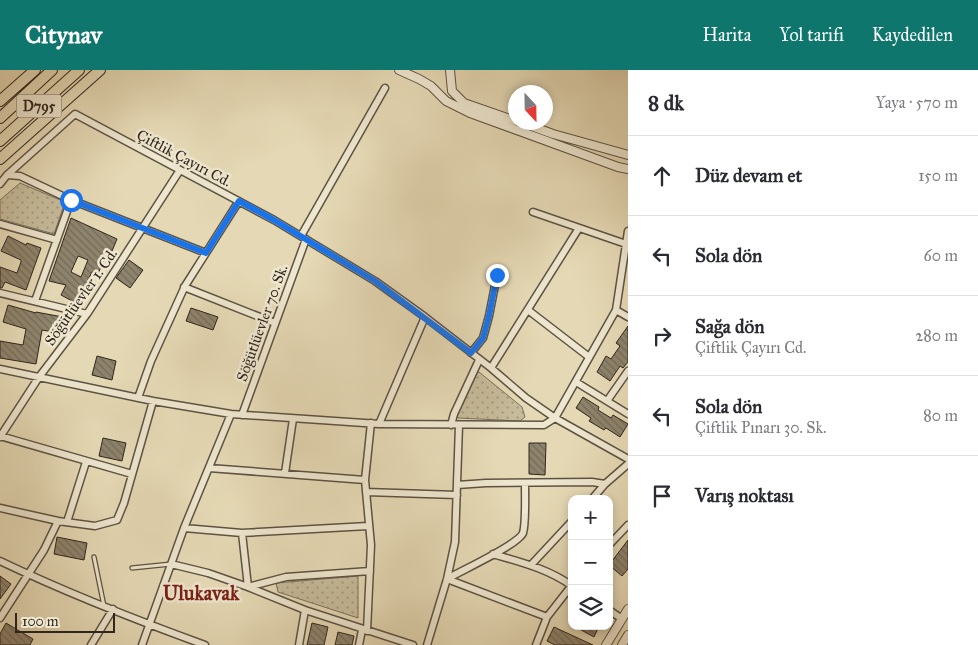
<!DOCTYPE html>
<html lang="tr">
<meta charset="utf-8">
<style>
:root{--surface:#fff;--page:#f2f2f3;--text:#2b2b33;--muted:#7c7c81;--line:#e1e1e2;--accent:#0f766e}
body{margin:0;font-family:"IM FELL Great Primer",serif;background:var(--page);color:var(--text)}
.controls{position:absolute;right:15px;bottom:15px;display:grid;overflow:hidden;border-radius:10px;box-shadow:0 2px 8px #0003}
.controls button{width:45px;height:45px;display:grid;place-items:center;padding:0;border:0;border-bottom:1px solid var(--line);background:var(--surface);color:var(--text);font:25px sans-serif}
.compass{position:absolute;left:508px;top:15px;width:45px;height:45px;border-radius:50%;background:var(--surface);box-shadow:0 2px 8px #0003;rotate:158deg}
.scale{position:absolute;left:15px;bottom:12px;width:100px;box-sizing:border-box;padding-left:5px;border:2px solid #30261d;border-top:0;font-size:14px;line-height:18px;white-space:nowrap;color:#30261d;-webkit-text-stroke:4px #eee6cf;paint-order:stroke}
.stop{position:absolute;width:15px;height:15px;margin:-11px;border:4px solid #1a73e8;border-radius:50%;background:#fff}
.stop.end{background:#1a73e8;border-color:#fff;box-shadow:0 1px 5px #0008}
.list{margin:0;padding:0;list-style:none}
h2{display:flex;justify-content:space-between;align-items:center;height:65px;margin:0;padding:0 20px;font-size:21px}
h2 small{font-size:16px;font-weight:400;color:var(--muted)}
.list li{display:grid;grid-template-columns:32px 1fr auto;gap:15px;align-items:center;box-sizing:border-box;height:80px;padding:0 20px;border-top:1px solid var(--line)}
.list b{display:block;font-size:19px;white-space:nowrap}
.list p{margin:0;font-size:16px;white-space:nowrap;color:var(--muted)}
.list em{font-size:16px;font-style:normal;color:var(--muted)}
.icon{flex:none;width:28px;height:28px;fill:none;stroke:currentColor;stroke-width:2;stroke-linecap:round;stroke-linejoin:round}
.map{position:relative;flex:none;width:628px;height:575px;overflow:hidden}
header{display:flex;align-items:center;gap:30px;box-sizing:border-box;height:70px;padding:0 25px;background:var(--accent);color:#fff}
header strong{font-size:24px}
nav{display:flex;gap:28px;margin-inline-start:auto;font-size:18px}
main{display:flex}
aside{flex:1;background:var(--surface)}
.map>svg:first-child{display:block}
</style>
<header>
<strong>Citynav</strong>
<nav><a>Harita</a><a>Yol tarifi</a><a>Kaydedilen</a></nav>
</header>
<main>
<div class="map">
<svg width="628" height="575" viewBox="0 0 628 575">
<defs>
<pattern id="park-dots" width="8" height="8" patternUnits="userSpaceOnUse" patternTransform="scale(1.25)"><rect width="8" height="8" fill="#c6bb9b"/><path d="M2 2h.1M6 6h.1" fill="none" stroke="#a1987e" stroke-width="1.8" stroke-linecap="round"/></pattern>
<pattern id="building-back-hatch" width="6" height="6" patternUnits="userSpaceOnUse" patternTransform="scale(1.25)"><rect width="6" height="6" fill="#8e836c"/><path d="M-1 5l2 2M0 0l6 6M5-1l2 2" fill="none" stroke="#746b58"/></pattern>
</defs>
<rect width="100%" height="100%" fill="#e5d9b5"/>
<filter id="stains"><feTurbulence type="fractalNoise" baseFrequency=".004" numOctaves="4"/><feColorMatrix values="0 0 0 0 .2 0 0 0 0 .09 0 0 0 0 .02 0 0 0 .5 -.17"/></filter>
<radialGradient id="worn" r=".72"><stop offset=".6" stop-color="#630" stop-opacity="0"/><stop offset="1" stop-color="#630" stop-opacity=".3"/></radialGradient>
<path fill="url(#park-dots)" stroke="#7b705c" d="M20 113 65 132 54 164 0 149V130Z
M479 302 522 337 525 347 520 351 458 348 456 345 474 304Z
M358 506V548L278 522 276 513Z"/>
<path fill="url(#building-back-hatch)" stroke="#30261d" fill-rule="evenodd" d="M71 148 117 169 112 181 108 179 98 204 92 202 76 233 61 225 66 215 49 211ZM78 186 88 190 81 207 71 202Z
M8 166 26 175 27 173 41 178 26 220 5 212 2 218H0V197L17 203 21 192V190L1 181Z
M129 190 143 200 130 218 116 208Z
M8 235 36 243V242L63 247 60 263 42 260 36 294 0 288V271L23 275 26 259 3 252Z
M191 238 218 247 213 260 186 251Z
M628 256V292L623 298 620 296 610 311 597 302 606 286 611 289 620 276 616 273Z
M97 286 116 291 112 310 92 305Z
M583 327 599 337 598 340 611 348 613 345 628 354 620 367 606 358 604 360 589 351 591 348 576 338Z
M103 368 126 373 122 391 99 386Z
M529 373H546L545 405 529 404Z
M57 467 87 473 84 490 54 484Z
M628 470V499L622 506 609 495Z
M0 506 11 514 0 529Z
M6 553 33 569 30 575H0V564Z
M312 553 328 557 324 575H307Z
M574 556H599L594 567Z
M554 557 593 575H555L547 571Z
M338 562 354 566 352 575H335Z"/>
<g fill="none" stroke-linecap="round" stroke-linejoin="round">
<defs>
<path id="service" d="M94 487 104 536
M132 498 171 494"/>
<path id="minor" d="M7 105 20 106 71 130 206 183
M0 114 7 105 75 44 274 150 375 211 425 247 491 298 526 328 555 348 628 389
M533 142 626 174
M0 154 57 170
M301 166 385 18
M184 217 275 253
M0 223 87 244
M35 231 71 130
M528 240 589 287
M616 240 628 247
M471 283 483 268 489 246 497 205
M491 298 579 158
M0 299 153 331 231 344 379 354 544 355 555 348 616 240 628 161
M576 312 628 344
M138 328 151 291 185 216 239 131
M607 331 628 301
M242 345 306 169
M379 354 425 247
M451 355 454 344 479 290
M0 366 132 404
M0 367 39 307 87 244 180 100
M209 398 365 410
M285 403 293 349
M457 415 486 413 592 412 605 414
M366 422 457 425
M592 429 605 414 628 394
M0 438 58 451 95 456 117 450 124 433 153 331
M67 452 86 392
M184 458 242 463 368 456
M242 463 248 517
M609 475 628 455
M493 484C520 492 549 499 572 516
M0 491C67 523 136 550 205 575
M171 494 208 503 248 517 305 540 413 575
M531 495 572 451
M447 509C460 501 518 475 523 463 526 453 525 425 525 413
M447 509 547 547
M248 517 286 507 370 501
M609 540 622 549
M0 548 44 480 58 451
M367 561 371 475 365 410 371 353
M91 575 113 539
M142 575 184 458 231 344
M299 575 305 540
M359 575 362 560
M427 575 447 509 455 472 459 355
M536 575 547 547 572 515"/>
<path id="tertiary" d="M399 0 419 9 431 16 446 31 470 43 618 97 628 99
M450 0 452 21 464 33 516 51
M520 52 553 64 628 85
M606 575 628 539
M622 575 628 565"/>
<path id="trunk" d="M0 31 35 0
M0 48 52 0
M0 71 79 0
M0 89 100 0"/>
</defs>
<use href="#service" stroke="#5d5343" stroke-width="5.5"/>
<use href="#minor" stroke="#5d5343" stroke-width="9"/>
<use href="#tertiary" stroke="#5d5343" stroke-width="10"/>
<use href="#trunk" stroke="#30261d" stroke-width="12"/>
<use href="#service" stroke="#eee6cf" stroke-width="3"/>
<use href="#minor" stroke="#eee6cf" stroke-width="6"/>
<use href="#tertiary" stroke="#eee6cf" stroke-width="8"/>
<use href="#trunk" stroke="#e5d9b5" stroke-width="10"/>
</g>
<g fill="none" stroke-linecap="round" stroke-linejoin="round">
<path stroke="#1a73e8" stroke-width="6" d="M71 130 206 183 239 131 274 150 375 211 471 283 483 268 489 246 497 205"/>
</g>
<g text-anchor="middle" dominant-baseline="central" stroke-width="5" stroke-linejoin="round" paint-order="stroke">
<rect fill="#eee6cf" stroke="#696052" stroke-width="1" x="16.5" y="24.5" width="45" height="23" rx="4"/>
<g font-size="14" font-weight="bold" fill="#30261d">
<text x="39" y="36">D795</text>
</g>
<g font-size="15" fill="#30261d" stroke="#eee6cf">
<text transform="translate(184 88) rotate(28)">Çiftlik Çayırı Cd.</text>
<text transform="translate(81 227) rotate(-55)">Söğütlüevler 1. Cd.</text>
<text transform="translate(262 253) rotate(-70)">Söğütlüevler 70. Sk.</text>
</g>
<g font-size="20" font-weight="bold" fill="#7a1f14" stroke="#eee6cf">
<text x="201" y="523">Ulukavak</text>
</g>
</g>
<rect width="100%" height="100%" filter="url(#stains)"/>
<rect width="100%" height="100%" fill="url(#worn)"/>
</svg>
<div class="controls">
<button>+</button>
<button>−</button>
<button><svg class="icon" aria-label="layers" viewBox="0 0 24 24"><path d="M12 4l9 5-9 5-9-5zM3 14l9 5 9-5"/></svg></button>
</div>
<svg class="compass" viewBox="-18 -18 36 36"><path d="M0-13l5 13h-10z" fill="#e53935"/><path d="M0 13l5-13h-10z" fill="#7c7c81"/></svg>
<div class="scale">100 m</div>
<div class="stop" style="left:71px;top:130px"></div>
<div class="stop end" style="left:497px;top:205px"></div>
</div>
<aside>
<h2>8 dk<small>Yaya · 570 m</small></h2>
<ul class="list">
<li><svg class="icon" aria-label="ahead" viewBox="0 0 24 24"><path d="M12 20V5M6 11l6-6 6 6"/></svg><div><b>Düz devam et</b></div><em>150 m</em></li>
<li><svg class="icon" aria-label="left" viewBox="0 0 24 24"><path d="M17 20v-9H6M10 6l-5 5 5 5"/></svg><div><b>Sola dön</b></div><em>60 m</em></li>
<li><svg class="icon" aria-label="right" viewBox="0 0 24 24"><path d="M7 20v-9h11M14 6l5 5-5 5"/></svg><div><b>Sağa dön</b><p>Çiftlik Çayırı Cd.</p></div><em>280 m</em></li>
<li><svg class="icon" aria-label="left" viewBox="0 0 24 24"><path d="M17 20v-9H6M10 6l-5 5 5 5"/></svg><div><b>Sola dön</b><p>Çiftlik Pınarı 30. Sk.</p></div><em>80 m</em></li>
<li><svg class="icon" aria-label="arrive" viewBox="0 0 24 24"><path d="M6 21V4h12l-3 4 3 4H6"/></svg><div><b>Varış noktası</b></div></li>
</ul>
</aside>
</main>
